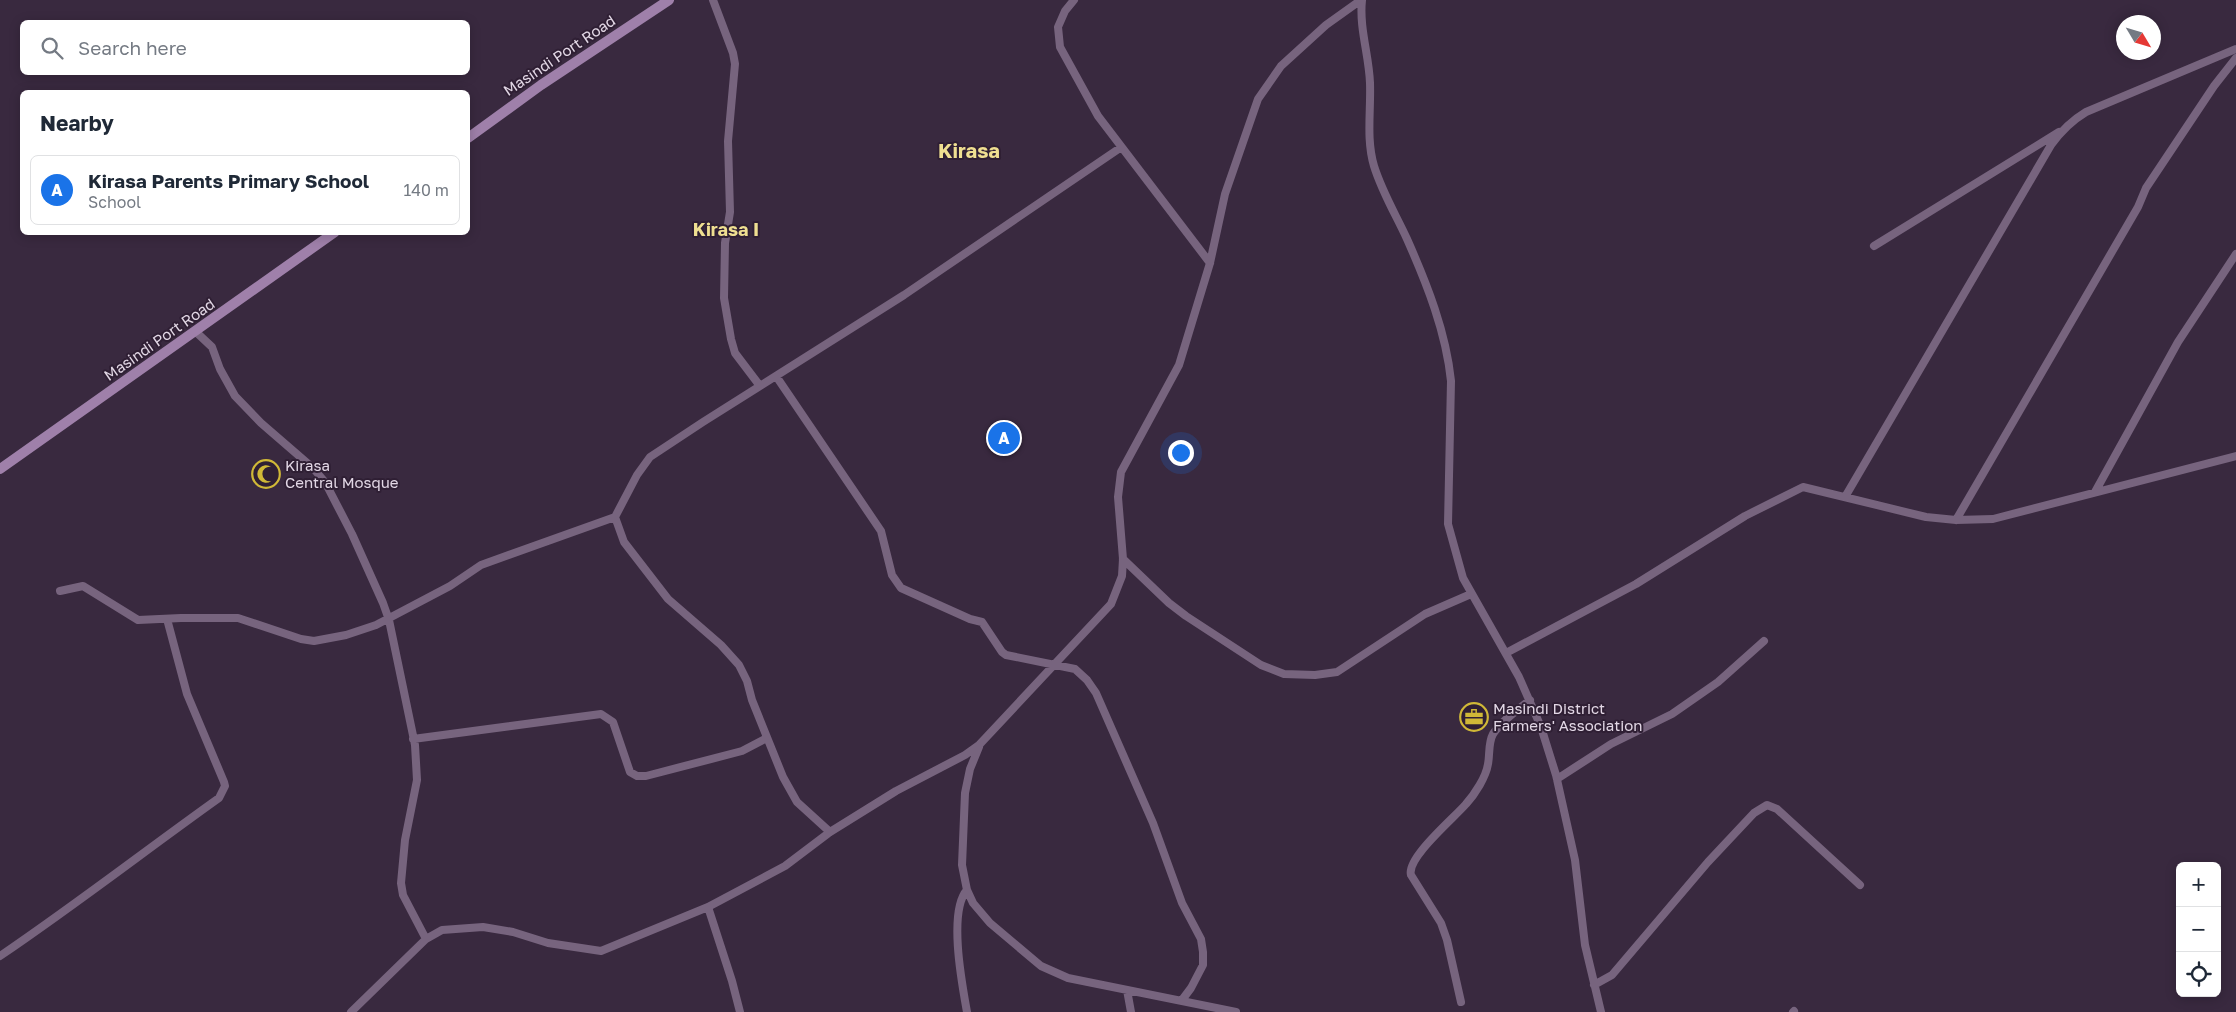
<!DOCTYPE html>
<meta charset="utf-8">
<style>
:root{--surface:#fff;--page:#f6f6f7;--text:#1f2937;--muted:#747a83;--line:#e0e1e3;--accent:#1a73e8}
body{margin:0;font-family:"Golos Text",sans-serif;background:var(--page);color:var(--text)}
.controls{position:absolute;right:15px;bottom:15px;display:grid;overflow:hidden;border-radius:8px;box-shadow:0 2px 12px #0003}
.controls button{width:45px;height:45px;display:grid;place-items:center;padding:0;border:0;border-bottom:1px solid var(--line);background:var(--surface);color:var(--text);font:25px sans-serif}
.compass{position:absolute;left:2116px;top:15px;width:45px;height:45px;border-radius:50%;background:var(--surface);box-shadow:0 2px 12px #0003;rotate:128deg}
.you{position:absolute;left:1180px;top:452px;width:18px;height:18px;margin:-12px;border:4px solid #fff;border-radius:50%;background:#1a73e8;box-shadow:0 0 0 8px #1a73e833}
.badge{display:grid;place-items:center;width:32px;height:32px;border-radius:50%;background:var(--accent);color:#fff;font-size:16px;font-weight:700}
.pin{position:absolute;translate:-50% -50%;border:2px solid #fff;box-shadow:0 1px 5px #0006}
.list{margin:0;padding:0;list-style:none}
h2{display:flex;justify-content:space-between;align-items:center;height:65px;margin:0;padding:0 20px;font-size:21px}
h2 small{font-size:16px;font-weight:400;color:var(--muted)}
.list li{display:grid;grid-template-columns:32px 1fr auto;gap:15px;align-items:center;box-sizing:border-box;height:70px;margin:0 10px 10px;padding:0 10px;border:1px solid var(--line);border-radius:8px}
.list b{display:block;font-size:19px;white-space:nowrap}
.list p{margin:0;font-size:16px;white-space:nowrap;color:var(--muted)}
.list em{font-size:16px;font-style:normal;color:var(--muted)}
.icon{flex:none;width:28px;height:28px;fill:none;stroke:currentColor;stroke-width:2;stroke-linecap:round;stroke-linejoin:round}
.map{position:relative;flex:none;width:2236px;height:1012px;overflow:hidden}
.search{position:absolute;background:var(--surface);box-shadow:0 2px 12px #0003;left:20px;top:20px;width:450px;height:55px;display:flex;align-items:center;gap:12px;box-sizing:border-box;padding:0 18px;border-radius:8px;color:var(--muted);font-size:19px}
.panel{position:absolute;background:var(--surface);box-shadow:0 2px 12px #0003;left:20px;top:90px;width:450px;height:145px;border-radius:8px}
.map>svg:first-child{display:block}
</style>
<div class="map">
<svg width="2236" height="1012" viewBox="0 0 2236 1012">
<rect width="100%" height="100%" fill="#39293f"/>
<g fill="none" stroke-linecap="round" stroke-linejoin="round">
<path stroke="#77647e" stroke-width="8" d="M713 0 733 53 735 64 728 141 730 212 725 243 724 298 731 339 735 353 760 386
M1074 0 1065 11 1058 27 1060 47 1098 116 1210 263
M1362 0C1359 28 1369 55 1370 83 1371 111 1366 139 1374 166 1382 192 1396 215 1407 239 1427 284 1446 332 1451 381L1448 524 1463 578 1519 677 1541 727 1556 775 1575 860 1585 945 1601 1012
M1874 246 2059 132
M196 332 212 347 220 369 235 396 261 423 313 468 325 482 352 534 383 603 389 620 404 692 415 745 417 780 405 840 401 883 403 895 426 939
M776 376 881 531 892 575 901 588 970 619 982 622 1002 652 1006 655 1075 669 1087 680 1096 693 1153 823 1182 903 1201 939 1203 952V965L1191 988 1182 1000
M2095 492 2178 342 2236 254
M1845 497 2051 145C2061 131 2071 121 2086 112L2236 49
M1956 520 2138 207 2146 188 2214 86 2236 58
M1123 559 1169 603 1186 616 1261 665 1284 674 1315 675 1337 672 1425 614 1471 594
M60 591 83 586 138 620 181 618H238L301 639 314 641 346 635 376 625 450 586 481 565 615 517
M1506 653 1636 584 1745 516 1803 487 1926 517 1956 520 1993 519 2236 456
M413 739 601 714 613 722 630 772 637 776H646L742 751 767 738
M979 747 970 769 965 793 962 865 967 890 973 903 990 923 1041 966 1068 978 1236 1012
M1557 779 1611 744 1672 714 1718 682 1764 641
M830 832 797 802 783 777 752 700 747 681 739 665 721 645 668 599 624 542 615 517 637 475 650 457 703 422 904 295 1120 148
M967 890C948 911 962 984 967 1012
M708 907 732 981 740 1012
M0 956C74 906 146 850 219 798L225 786 224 782 187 694 167 619
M1594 985 1612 975 1708 862 1754 813 1767 805 1777 809 1860 885
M1127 990 1131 1012
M1461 1002 1447 940 1441 923 1411 875C1406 858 1454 818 1466 804 1475 794 1486 777 1488 764 1490 754 1488 743 1493 734 1502 720 1518 710 1530 700
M351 1012 426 939 442 930 483 927 513 932 548 943 601 951 708 907 785 866 830 832 896 791 965 755 979 745 1111 604 1122 576 1123 559 1118 497 1121 472 1179 365 1210 263 1225 194 1258 99 1281 66 1326 25 1361 0
M1793 1012 1794 1011"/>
<path stroke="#9f80aa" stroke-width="10" d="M468 138 541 85 669 0
M0 469 335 232"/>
</g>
<defs>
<symbol id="mosque-ring" viewBox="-11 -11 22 22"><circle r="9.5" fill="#2f1f34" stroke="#d0b837" stroke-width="1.5"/><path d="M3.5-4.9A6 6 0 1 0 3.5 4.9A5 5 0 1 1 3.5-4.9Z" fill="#d0b837"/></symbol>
<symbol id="office-ring" viewBox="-11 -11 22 22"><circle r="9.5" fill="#2f1f34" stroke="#d0b837" stroke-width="1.5"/><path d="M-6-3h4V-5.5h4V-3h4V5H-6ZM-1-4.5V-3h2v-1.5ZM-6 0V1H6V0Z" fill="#d0b837"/></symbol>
</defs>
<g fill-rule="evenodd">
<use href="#mosque-ring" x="250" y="458" width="32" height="32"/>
<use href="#office-ring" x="1458" y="701" width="32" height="32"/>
</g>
<g text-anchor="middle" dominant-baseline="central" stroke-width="4" stroke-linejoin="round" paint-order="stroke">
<g font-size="15" fill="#e2d7e5" stroke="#2f1f34">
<text transform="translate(559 55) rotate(-34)">Masindi Port Road</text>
<text transform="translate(159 339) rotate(-35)">Masindi Port Road</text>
</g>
<g font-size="15" fill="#e2d7e5" stroke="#2f1f34" text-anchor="start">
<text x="285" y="465">Kirasa<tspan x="285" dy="17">Central Mosque</tspan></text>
<text x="1493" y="708">Masindi District<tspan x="1493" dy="17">Farmers' Association</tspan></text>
</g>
<g font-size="18" font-weight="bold" fill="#efdf91" stroke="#2f1f34">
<text x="726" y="229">Kirasa I</text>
</g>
<g font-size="20" font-weight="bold" fill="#efdf91" stroke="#2f1f34">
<text x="969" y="150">Kirasa</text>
</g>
</g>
</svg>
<div class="controls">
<button>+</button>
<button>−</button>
<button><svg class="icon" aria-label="locate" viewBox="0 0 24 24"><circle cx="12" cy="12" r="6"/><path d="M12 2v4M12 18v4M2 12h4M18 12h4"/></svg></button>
</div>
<svg class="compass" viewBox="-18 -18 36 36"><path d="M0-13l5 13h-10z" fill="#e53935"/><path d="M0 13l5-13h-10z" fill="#747a83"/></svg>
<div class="you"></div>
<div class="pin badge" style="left:1004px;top:438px">A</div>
<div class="search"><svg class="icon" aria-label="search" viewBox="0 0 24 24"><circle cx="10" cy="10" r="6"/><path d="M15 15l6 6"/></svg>Search here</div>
<section class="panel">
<h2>Nearby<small></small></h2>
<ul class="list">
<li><span class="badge">A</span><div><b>Kirasa Parents Primary School</b><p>School</p></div><em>140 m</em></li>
</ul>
</section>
</div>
